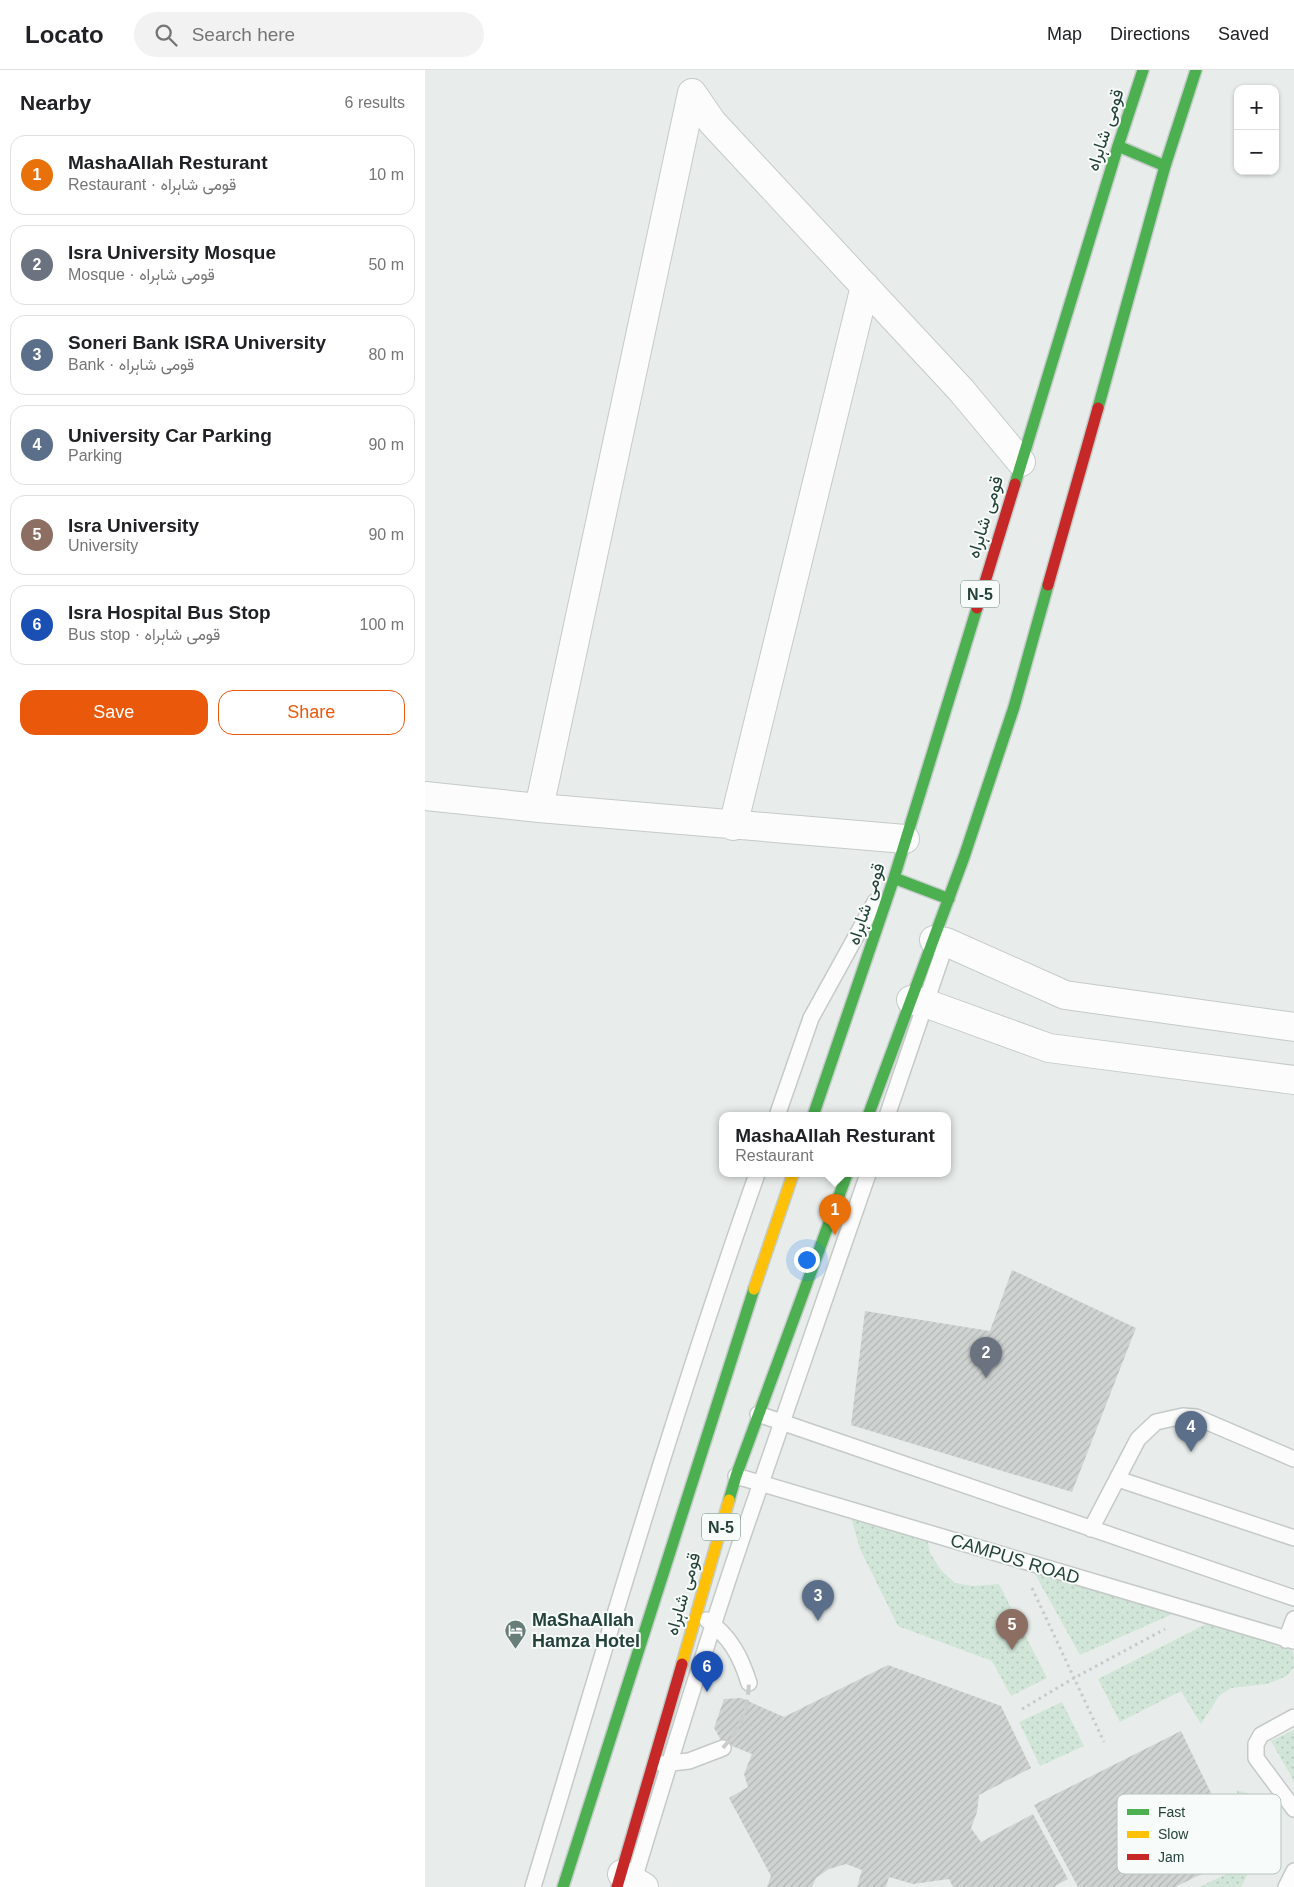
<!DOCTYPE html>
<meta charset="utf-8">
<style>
:root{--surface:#fff;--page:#f2f2f2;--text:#202124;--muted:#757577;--line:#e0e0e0;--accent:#ea580c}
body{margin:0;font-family:Arial,Vazirmatn,sans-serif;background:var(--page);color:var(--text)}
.controls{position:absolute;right:15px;top:15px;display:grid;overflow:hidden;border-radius:10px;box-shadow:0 1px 4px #0004}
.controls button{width:45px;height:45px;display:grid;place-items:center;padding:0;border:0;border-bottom:1px solid var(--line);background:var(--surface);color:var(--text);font:25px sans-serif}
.you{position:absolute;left:381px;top:1189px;width:18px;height:18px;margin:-12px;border:4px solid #fff;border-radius:50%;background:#1a73e8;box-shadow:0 0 0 8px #1a73e833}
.badge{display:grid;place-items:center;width:32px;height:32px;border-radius:50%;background:var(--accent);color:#fff;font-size:16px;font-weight:700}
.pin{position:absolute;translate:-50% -41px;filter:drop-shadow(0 1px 2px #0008)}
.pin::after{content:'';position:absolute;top:26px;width:18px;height:15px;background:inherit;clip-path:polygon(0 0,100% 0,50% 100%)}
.popup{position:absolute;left:294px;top:1042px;width:232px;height:65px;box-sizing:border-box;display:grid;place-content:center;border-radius:10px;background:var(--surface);filter:drop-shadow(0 1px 4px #0005);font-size:16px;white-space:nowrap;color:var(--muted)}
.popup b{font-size:19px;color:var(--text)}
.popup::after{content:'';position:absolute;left:50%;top:100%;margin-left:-10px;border:10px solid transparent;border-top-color:var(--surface)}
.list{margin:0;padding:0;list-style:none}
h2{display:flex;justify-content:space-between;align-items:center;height:65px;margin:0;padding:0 20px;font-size:21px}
h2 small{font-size:16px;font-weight:400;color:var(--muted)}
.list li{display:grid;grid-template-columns:32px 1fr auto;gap:15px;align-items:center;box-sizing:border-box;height:80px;margin:0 10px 10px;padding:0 10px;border:1px solid var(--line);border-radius:15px}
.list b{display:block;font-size:19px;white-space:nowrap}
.list p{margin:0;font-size:16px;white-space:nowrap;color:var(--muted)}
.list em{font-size:16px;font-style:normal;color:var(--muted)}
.actions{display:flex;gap:10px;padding:15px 20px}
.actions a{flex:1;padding:11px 0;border:1px solid var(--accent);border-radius:15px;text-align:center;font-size:18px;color:var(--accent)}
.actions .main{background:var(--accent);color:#fff}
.icon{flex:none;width:28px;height:28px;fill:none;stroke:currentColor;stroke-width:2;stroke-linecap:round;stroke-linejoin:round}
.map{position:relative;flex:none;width:869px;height:1817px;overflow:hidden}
header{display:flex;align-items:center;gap:30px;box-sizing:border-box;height:70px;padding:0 25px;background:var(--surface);border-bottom:1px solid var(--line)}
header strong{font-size:24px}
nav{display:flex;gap:28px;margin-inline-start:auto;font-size:18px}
.search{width:350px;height:45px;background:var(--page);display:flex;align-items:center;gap:12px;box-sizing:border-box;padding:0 18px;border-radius:28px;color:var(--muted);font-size:19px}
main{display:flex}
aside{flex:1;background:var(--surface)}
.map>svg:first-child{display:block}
</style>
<header>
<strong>Locato</strong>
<div class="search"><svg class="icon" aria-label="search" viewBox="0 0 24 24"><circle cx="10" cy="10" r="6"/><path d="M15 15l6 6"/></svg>Search here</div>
<nav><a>Map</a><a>Directions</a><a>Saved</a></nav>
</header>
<main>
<aside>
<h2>Nearby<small>6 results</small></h2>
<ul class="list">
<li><span class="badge" style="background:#e8710a">1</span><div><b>MashaAllah Resturant</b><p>Restaurant · قومی شاہراہ</p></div><em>10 m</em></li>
<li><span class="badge" style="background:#6b7280">2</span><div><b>Isra University Mosque</b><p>Mosque · قومی شاہراہ</p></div><em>50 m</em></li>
<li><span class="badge" style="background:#5c6f8a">3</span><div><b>Soneri Bank ISRA University</b><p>Bank · قومی شاہراہ</p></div><em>80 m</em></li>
<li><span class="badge" style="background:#5c6f8a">4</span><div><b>University Car Parking</b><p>Parking</p></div><em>90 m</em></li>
<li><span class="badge" style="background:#8d6e63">5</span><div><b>Isra University</b><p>University</p></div><em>90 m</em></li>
<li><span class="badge" style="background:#1a4fb4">6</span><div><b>Isra Hospital Bus Stop</b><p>Bus stop · قومی شاہراہ</p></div><em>100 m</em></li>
</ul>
<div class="actions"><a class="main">Save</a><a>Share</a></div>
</aside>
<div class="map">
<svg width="869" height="1817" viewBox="0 0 869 1817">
<defs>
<pattern id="grass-dots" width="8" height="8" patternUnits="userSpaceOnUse" patternTransform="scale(1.25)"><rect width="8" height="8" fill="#d1e6d8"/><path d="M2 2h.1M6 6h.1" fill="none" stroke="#b3c6ba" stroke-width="1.8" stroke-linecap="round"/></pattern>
<pattern id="building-hatch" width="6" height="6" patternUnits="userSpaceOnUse" patternTransform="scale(1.25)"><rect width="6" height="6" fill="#cfd4d2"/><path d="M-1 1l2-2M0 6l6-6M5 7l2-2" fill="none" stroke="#b2b7b5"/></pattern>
</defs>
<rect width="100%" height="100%" fill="#e8edeb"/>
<path fill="url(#grass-dots)" d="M428 1431 500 1457 505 1483 516 1500 530 1513 548 1516 574 1514 622 1608 586 1626 567 1591 473 1556 435 1479 425 1444Z
M605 1495 759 1539 655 1585Z
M785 1552 868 1581 869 1597 862 1606 842 1614 806 1618 794 1626 776 1654 756 1621 695 1652 673 1609Z
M637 1632 659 1676 615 1696 594 1652Z
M869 1660V1711L846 1671Z
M811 1720 836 1727 847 1756 816 1817H774L819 1796 836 1764Z"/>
<path fill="url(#building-hatch)" d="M587 1200 711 1258 647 1422 426 1355 440 1241 565 1261Z
M463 1595 576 1636 606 1698 554 1725 552 1742 546 1758 556 1772 608 1744 643 1809 630 1816V1817H528L524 1809 488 1814 464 1807 461 1817H432L437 1800 421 1794 404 1799 391 1808 387 1817H342L346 1806 304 1728 323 1717 319 1704 327 1684 297 1672 289 1658 299 1629 316 1628 359 1647Z
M756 1661 816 1785 750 1817H653L609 1735Z"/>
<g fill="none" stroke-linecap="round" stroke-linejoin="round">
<defs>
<path id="lane" d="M352 1046 386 948 450 832
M462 1046 516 888
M333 1344 869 1528
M311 1406 869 1571
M693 1409 869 1468
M666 1459 713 1369 731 1352 758 1346 771 1347 869 1389
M282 1550C305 1566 316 1587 324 1613
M861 1570 869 1549
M869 1647 836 1665 831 1674V1688L869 1739
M237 1694 264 1691 298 1678
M207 1816C242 1700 278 1583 317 1468 359 1346 402 1225 443 1104
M108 1817C180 1578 249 1339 332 1104
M861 1817 869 1801"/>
<path id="street" d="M0 726 114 738 480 769
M114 738 267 23 287 52 536 320 596 392
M308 756 440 216
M509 870 521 872 640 925 869 957
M486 930 500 933 624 978 869 1010
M197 1804 219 1817"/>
<path id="fast" d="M693 76 740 96
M673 338 740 96 771 0
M590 414 693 76 718 0
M469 808 524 829
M388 1046 469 808 552 538
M443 1046 539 787 589 637 623 515
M304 1430 311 1406 422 1104
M138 1817 329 1219"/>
<path id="slow" d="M329 1219 368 1104
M257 1594 304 1430"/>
<path id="jam" d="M623 515 673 338
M552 538 590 414
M192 1817 257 1594"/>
</defs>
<use href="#lane" stroke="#c5cac8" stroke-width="18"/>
<use href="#street" stroke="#c5cac8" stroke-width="30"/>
<use href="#fast" stroke="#c3ccc9" stroke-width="14"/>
<use href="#slow" stroke="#c3ccc9" stroke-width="14"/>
<use href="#jam" stroke="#c3ccc9" stroke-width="14"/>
<path stroke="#c3ccca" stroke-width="3" stroke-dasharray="2.5 4" stroke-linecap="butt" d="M607 1518 679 1672
M597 1639 649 1608 740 1559"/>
<use href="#lane" stroke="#fcfcfc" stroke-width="15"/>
<use href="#street" stroke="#fcfcfc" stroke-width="28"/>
<use href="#fast" stroke="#4caf50" stroke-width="11"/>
<use href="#slow" stroke="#ffc107" stroke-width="11"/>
<use href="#jam" stroke="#c62828" stroke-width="11"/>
<path stroke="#c9cdcc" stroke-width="4" stroke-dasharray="10 5" stroke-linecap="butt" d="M298 1678C317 1655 322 1643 324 1613"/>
</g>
<defs>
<symbol id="hotel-pin" viewBox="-11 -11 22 30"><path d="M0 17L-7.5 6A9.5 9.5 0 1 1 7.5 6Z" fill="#697e78" stroke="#f7fbf9"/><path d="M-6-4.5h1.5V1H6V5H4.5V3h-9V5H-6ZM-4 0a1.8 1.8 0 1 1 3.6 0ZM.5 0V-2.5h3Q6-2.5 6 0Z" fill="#fff"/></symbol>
</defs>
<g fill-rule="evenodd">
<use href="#hotel-pin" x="78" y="1548" width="25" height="34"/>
</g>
<g text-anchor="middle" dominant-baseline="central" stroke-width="4" stroke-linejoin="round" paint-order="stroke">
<g fill="#f7fbf9" stroke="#637a73" stroke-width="1">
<rect x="536" y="510.5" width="38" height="27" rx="4"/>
<rect x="277" y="1443.5" width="38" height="27" rx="4"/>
</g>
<g font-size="16" font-weight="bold" fill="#24423a">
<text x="555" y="524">N-5</text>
<text x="296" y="1457">N-5</text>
</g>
<g font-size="18" fill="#24423a" stroke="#f7fbf9">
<text transform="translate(680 60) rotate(-72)">قومی شاہراہ</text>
<text transform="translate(560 447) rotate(-73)">قومی شاہراہ</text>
<text transform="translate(441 834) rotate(-72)">قومی شاہراہ</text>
<text transform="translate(590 1489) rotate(17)">CAMPUS ROAD</text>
<text transform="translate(258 1524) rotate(-74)">قومی شاہراہ</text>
</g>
<g font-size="18" font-weight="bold" fill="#24423a" stroke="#f7fbf9" text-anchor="start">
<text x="107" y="1550">MaShaAllah<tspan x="107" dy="21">Hamza Hotel</tspan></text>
</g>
</g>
<rect x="692" y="1724" width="164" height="80" rx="8" fill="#f7fbf9" stroke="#b8c4c0" stroke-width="1"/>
<rect x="702" y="1739" width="22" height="6" fill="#4caf50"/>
<rect x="702" y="1761" width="22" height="7" fill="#ffc107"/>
<rect x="702" y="1784" width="22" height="6" fill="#c62828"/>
<g font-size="14" fill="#24423a">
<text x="733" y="1747">Fast</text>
<text x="733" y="1769">Slow</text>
<text x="733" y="1792">Jam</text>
</g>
</svg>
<div class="controls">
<button>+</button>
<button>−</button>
</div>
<div class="you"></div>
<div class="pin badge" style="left:410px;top:1165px;background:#e8710a">1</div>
<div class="popup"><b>MashaAllah Resturant</b>Restaurant</div>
<div class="pin badge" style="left:561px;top:1308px;background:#6b7280">2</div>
<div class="pin badge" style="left:393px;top:1551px;background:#5c6f8a">3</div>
<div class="pin badge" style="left:766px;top:1382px;background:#5c6f8a">4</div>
<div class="pin badge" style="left:587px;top:1580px;background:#8d6e63">5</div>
<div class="pin badge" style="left:282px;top:1622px;background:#1a4fb4">6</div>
</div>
</main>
